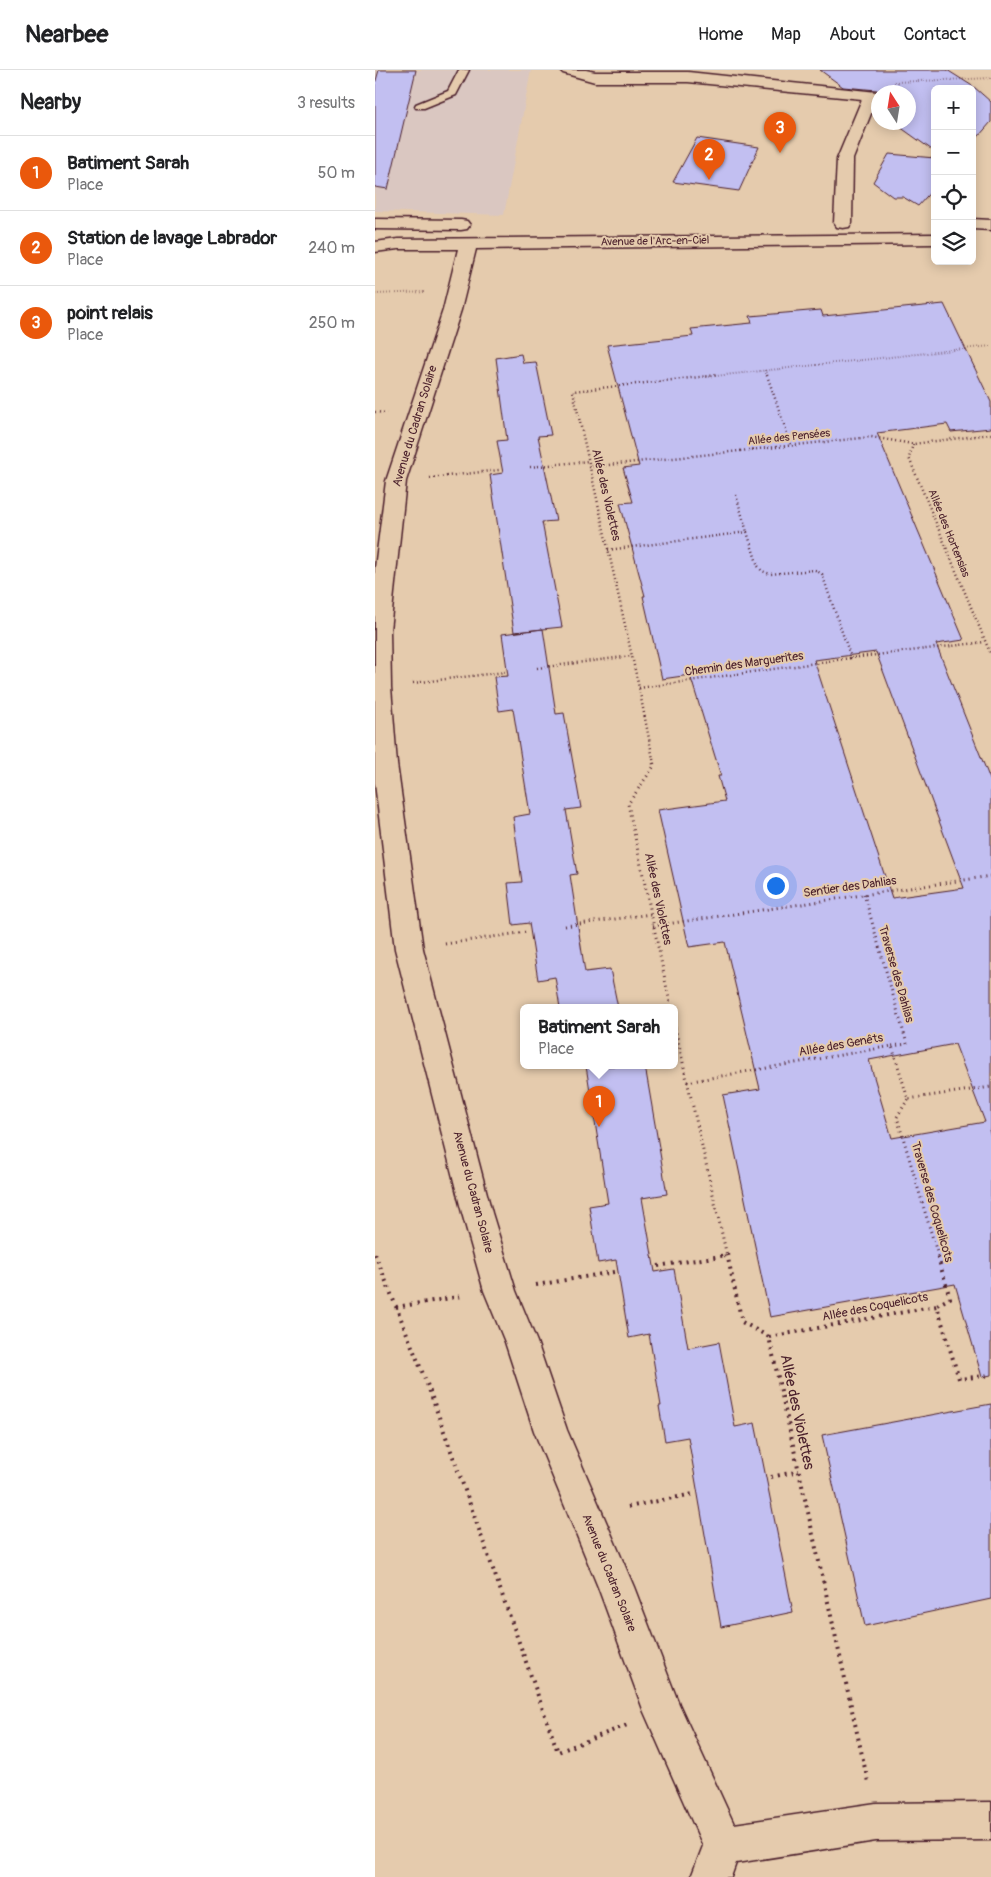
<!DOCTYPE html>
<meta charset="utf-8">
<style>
:root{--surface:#fff;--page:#f2f2f2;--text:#202124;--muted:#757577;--line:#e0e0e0;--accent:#ea580c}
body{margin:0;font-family:Pangolin,sans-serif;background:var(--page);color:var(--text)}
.controls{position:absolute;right:15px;top:15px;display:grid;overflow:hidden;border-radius:8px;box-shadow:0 2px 12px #0003}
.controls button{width:45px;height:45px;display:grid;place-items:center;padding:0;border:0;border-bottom:1px solid var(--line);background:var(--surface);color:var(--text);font:25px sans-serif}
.compass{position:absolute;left:496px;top:15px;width:45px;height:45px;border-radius:50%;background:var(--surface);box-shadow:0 2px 12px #0003;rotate:348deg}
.you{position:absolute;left:400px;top:815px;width:18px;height:18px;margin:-12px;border:4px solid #fff;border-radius:50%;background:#1a73e8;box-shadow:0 0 0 8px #1a73e833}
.badge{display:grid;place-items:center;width:32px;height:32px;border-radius:50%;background:var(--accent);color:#fff;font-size:16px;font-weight:700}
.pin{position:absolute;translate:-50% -41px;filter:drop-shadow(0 1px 2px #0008)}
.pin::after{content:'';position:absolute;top:26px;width:18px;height:15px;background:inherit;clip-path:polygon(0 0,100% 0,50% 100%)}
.popup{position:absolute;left:145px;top:934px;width:158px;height:65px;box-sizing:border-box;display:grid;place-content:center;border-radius:8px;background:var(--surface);filter:drop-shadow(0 1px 4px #0005);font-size:16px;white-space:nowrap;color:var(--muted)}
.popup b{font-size:19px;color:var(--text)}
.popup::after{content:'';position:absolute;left:50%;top:100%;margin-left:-10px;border:10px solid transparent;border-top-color:var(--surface)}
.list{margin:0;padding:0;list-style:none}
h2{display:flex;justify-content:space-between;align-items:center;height:65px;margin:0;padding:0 20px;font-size:21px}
h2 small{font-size:16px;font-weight:400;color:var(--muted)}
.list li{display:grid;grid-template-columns:32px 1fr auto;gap:15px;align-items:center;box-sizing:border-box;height:75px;padding:0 20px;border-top:1px solid var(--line)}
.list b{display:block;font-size:19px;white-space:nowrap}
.list p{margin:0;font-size:16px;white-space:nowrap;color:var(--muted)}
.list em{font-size:16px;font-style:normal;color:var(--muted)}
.icon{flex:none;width:28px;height:28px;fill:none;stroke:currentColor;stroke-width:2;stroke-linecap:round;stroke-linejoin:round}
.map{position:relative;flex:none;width:616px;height:1807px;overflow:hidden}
header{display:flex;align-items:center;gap:30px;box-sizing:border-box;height:70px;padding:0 25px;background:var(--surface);border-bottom:1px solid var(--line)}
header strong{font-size:24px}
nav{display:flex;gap:28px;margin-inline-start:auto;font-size:18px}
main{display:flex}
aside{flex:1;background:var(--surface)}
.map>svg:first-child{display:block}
</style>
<header>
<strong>Nearbee</strong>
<nav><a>Home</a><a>Map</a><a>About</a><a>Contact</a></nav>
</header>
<main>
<aside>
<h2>Nearby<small>3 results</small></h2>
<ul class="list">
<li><span class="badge">1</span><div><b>Batiment Sarah</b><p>Place</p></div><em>50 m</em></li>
<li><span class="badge">2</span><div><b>Station de lavage Labrador</b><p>Place</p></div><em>240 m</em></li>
<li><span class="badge">3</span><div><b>point relais</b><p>Place</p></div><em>250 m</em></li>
</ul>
</aside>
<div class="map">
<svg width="616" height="1807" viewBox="0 0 616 1807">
<rect width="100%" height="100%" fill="#e5cbad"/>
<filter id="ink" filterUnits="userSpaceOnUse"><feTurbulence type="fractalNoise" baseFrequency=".02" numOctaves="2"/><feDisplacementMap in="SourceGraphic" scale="10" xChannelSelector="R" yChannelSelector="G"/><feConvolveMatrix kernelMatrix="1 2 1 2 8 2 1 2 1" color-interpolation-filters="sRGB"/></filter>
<g filter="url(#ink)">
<path fill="#dac7c1" d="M0 0H156L129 145 0 141Z"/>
<path fill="#c2bff1" stroke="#4a1f2b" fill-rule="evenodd" d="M4 0H41L13 119 0 117V14Z
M445 0H572L599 17 616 32V52L597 74V19H560V82L518 52H534V22H504L502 20 468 17Z
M322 68 384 77 364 121 298 112Z
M514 84 560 88V117L543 136 528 127H518L498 112Z
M569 234 616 332V358L576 362 572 354 502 363 589 570 561 574 616 712V1060H614L616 1067V1305L607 1307 580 1214 395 1247 348 1025 385 1019 350 872 314 877 283 740 350 731 343 706H346L315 605 287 609 268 526H270L245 433 258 432 248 398 264 396 232 275 318 266 316 259 377 253 375 246 446 240 448 246ZM501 582 589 818 517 828 439 590ZM580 974 610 1052 517 1068 494 990Z
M146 284 148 293 161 292 176 365 163 366 181 451 167 452 187 557 139 562 115 405 128 403 122 371 132 370 121 288Z
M168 559 181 644 189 643 206 738 191 740 202 804 195 805 210 902 235 899 243 938H185L180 907 163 910 154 853 138 855 133 813 147 812 138 747 155 744 138 639 124 641 119 607 133 606 127 564Z
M211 996H270L292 1124 267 1128 280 1202 299 1199 313 1278 344 1272 360 1357 380 1353 418 1542 346 1557 313 1367 290 1371 284 1336H286L274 1264 254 1268 241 1190 223 1193 214 1136 233 1133Z
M616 1334V1529L490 1556 447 1365Z"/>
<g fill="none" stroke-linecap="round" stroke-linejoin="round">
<defs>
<path id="lane" d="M84 0H94L81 25 49 38H41L40 36 41 34 73 21Z"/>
<path id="street" d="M185 0H211L220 2H313L502 22 503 26 478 89 477 153 474 157 468 158 462 157 459 153 462 89 487 29 313 12H220L188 3Z
M0 149 86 150 92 151 95 155 92 159 86 160 0 159Z
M597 149 616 150V160L597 159Z
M560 164V174L101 179 86 240 31 411 15 560 16 617 22 694 48 879 117 1143 141 1221 162 1272 192 1360 259 1517 304 1634 359 1754 501 1733 616 1732V1770L501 1771 361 1793 356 1807H316L328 1776 269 1642 223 1517 159 1361 130 1272 109 1221 87 1143 20 879 0 713V498L11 411 68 240 83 179H23L0 182V172L23 169Z"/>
</defs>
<use href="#lane" stroke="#4a1f2b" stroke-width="3"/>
<use href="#street" stroke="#4a1f2b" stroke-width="3"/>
<path stroke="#4a1f2b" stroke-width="2" stroke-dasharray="0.5 2.5" stroke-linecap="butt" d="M519 12 616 8
M0 224 49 222
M390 300 392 307
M331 307 616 276"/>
<path stroke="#4a1f2b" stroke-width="2.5" stroke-dasharray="1 3" stroke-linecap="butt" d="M392 305 416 375
M0 342 12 343
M538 374 534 388 616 585
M155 397 213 391
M214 397 496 367 538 374 616 364
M55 408 124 400
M361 425 372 462
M233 480 372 462 383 496 387 501 395 504 440 500 447 504 476 588 610 572
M162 598 257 586
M38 613 130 602
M264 618 476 588
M279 694 264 618 198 321 343 305"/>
<path stroke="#4a1f2b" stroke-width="3" stroke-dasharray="1 4" stroke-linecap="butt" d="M278 693 279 696 253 734 296 938
M489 824 532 974 517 976
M190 856 276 844
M278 856 616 806
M70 874 151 862
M299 953 352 1186
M312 1012 517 976 533 1029 616 1017
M533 1029 522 1047 563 1186
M349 1186 352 1185"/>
<path stroke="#4a1f2b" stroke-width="4" stroke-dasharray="2 5" stroke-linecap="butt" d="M0 1184 54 1319 183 1682 252 1655
M352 1184 367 1252 394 1267 493 1712
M283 1196 352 1185
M161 1215 239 1202
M562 1235 575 1228 562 1184
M21 1237 88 1226
M394 1267 562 1236 584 1309 616 1305
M396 1407 424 1401
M253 1437 318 1424"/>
<use href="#lane" fill="#e5cbad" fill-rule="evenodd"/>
<use href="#street" fill="#e5cbad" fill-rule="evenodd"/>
</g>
</g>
<g text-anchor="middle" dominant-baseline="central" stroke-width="4" stroke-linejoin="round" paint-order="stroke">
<g font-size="11" fill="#4a1f2b" stroke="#e5cbad">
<text transform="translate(280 171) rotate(-1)">Avenue de l'Arc-en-Ciel</text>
<text transform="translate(414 367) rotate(-6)">Allée des Pensées</text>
<text transform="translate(574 463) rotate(68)">Allée des Hortensias</text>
</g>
<g font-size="12" fill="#4a1f2b" stroke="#e5cbad">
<text transform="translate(40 356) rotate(-73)">Avenue du Cadran Solaire</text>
<text transform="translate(231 425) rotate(77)">Allée des Violettes</text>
<text transform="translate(369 594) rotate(-8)">Chemin des Marguerites</text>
<text transform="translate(475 817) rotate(-8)">Sentier des Dahlias</text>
<text transform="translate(283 829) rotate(78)">Allée des Violettes</text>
<text transform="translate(521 904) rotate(74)">Traverse des Dahlias</text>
<text transform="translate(466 975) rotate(-10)">Allée des Genêts</text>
<text transform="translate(98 1122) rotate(75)">Avenue du Cadran Solaire</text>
<text transform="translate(557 1132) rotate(74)">Traverse des Coquelicots</text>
<text transform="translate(500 1237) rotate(-11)">Allée des Coquelicots</text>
<text transform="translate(234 1503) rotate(68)">Avenue du Cadran Solaire</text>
</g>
<g font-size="15" fill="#4a1f2b" stroke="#e5cbad">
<text transform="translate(422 1342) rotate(78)">Allée des Violettes</text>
</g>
</g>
</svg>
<div class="controls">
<button>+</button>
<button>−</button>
<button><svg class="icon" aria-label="locate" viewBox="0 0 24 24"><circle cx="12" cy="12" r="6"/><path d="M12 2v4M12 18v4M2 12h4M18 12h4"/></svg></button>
<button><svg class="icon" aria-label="layers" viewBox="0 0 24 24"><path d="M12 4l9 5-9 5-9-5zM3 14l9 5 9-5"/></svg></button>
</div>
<svg class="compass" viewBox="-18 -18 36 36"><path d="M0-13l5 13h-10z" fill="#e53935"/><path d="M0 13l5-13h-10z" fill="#757577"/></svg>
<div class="you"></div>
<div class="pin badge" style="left:224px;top:1057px">1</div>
<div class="popup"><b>Batiment Sarah</b>Place</div>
<div class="pin badge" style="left:334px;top:110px">2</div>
<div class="pin badge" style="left:405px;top:83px">3</div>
</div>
</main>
